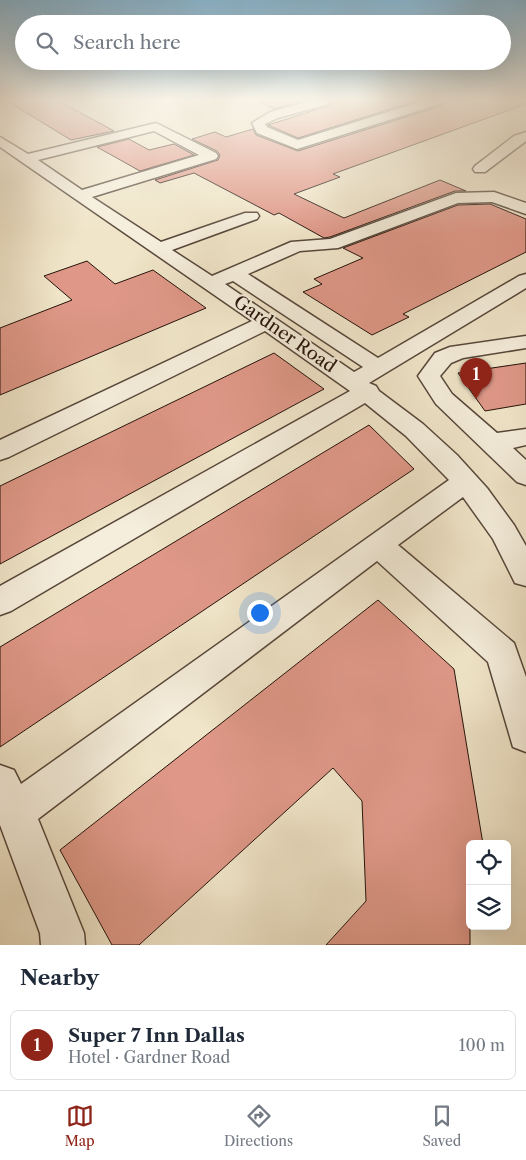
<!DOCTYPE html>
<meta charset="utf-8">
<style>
:root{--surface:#fff;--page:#f2f2f3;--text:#1f2937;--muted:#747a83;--line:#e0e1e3;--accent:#8f2418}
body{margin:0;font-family:"Libre Caslon Text",serif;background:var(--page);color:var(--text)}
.controls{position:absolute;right:15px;bottom:15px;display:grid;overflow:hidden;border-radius:8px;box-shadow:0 5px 20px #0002}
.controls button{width:45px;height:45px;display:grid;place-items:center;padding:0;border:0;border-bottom:1px solid var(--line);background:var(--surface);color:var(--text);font:25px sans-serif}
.you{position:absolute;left:259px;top:612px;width:18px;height:18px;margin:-12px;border:4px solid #fff;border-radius:50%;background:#1a73e8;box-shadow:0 0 0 8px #1a73e833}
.badge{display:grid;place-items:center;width:32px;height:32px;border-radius:50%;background:var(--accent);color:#fff;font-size:16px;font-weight:700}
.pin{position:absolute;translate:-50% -41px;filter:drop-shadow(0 1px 2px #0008)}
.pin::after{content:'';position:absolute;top:26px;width:18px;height:15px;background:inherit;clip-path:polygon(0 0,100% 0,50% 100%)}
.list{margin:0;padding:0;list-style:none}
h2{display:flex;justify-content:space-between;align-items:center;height:65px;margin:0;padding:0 20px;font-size:21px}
h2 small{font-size:16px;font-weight:400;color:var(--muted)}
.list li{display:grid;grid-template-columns:32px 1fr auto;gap:15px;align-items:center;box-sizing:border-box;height:70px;margin:0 10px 10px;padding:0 10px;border:1px solid var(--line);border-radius:8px}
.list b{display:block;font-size:19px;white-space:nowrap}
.list p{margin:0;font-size:16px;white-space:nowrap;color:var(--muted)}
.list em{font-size:16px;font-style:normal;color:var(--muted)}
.icon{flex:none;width:28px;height:28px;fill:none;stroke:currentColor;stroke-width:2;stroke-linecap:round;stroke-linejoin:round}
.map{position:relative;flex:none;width:526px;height:945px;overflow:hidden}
.search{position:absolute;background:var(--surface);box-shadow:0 5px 20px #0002;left:15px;right:15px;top:15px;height:55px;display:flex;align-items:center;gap:12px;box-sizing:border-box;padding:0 18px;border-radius:28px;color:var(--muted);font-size:19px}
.sheet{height:145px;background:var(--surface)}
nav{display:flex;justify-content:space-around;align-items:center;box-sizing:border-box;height:70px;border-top:1px solid var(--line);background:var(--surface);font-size:14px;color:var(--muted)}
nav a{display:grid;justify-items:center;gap:2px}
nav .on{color:var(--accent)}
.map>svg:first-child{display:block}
</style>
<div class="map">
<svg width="526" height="945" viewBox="0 0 526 945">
<rect width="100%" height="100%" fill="#f0e5c9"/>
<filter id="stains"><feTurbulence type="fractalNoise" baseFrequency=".004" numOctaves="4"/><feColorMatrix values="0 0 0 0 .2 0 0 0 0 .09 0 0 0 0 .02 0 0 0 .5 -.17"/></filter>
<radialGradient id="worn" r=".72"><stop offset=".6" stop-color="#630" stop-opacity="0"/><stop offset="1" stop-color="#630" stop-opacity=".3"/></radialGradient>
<path fill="#df9888" stroke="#24120a" d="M7 101H59L114 131 71 140Z
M258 101H303L274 109Z
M332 101H416L298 138 268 125 328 106Z
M444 101H526V104L333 174 340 177 294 194 344 218 440 180 466 191H455L330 237 324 238 279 213 274 215 194 173 160 183 155 180 218 160 220 155 217 151 192 139 215 132 226 137 253 129 256 135 298 151 441 106Z
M129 139 149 150 174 144 194 155 140 171 97 147Z
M490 204 526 219V252L403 314 409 317 372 335 303 292 322 284 314 279 363 258 343 248 458 205Z
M87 261 115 284 153 270 206 308 0 395V328L72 300 44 276Z
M274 353 324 389 0 564V486Z
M526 363V404L485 411 458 373Z
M369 425 414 469 0 747V647Z
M378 600 454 669 483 844H470V945H326L366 901 362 801 333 768 139 945H112L60 850Z"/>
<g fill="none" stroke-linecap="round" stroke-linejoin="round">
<defs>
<path id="minor" d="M310 101H330L328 104 278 118 265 124 267 127 298 140 423 101H442L440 104 297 149 257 133 252 123 270 112Z
M156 123 216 153 218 156 216 159 92 197 161 242 245 213H257L259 216 257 219 172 250 212 276 291 242 330 239 456 193 494 192 526 203V214L492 202 458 203 338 248 300 251 248 274 378 358 519 276 526 274V288L369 383 376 386 379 391 423 424 457 455 487 488 514 525 526 546V586L515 583 493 539 463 497 398 545 514 643 526 677V752L513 747 488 662 377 561 38 819 84 933 85 945H41L40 933 0 825V765L14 770 21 784 449 480 406 436 365 403 11 611 0 615V586L350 391 265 331 9 457 0 460V440L252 321 0 147V137L28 154ZM154 131 199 155 82 190 38 160ZM233 281 363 367 354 372 225 284Z
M526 132V141L485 172H475L473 169 475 166 514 136Z
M526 336V348L463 358 451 363 440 376 452 394 497 433 526 429V445L513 448 526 460V485L517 482 436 404 418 376 435 353 450 347Z"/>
</defs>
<use href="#minor" stroke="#57473a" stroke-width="3"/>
<use href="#minor" fill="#f5eedc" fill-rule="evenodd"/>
</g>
<linearGradient id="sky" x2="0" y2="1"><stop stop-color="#89b8d4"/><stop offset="0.43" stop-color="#f8f3e7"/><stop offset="1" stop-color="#f8f3e7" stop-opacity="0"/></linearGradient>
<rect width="526" height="233" fill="url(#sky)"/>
<g text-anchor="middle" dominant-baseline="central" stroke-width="4" stroke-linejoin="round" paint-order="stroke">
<g font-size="18" fill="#24120a" stroke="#f5eedc">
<text transform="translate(285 334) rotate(35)">Gardner Road</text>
</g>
</g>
<rect width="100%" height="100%" filter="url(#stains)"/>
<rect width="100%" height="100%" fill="url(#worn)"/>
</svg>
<div class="controls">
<button><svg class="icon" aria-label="locate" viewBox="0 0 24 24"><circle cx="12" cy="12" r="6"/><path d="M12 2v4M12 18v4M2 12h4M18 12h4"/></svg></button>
<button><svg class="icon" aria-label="layers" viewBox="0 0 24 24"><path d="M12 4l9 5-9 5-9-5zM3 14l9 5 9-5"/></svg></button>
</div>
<div class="you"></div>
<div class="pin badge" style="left:476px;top:399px">1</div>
<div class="search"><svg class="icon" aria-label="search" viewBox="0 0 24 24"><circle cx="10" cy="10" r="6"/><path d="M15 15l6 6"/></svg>Search here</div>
</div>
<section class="sheet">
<h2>Nearby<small></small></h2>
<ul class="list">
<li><span class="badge">1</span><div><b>Super 7 Inn Dallas</b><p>Hotel · Gardner Road</p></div><em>100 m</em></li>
</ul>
</section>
<nav>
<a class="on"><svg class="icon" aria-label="map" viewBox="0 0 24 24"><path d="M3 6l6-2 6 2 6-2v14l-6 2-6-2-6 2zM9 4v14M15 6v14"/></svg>Map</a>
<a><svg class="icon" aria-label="directions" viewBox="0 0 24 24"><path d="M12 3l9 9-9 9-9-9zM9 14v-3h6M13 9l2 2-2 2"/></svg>Directions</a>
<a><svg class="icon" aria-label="saved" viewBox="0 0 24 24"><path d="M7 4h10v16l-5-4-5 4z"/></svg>Saved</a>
</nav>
